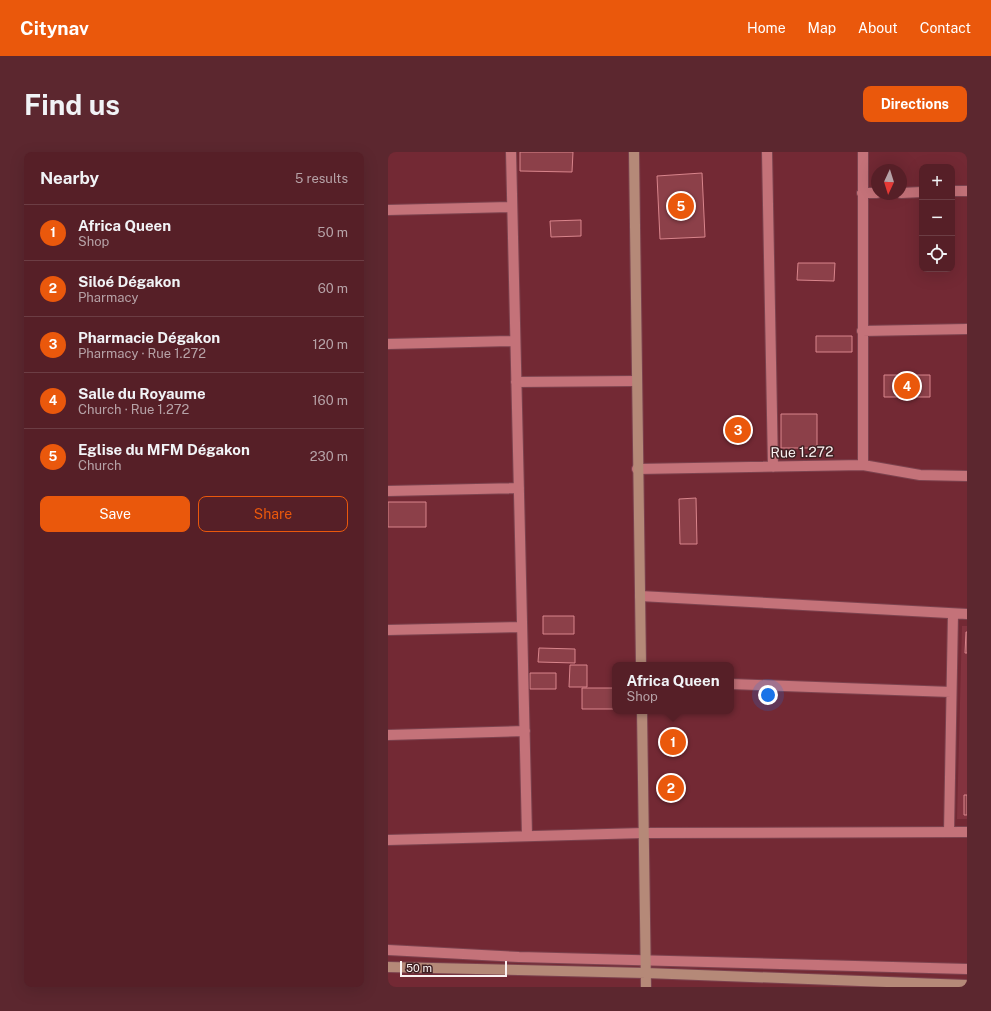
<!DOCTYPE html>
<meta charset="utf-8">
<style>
:root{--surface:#561f27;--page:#5c272f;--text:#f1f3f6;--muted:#b6a2a7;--line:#6c3d44;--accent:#ea580c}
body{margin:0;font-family:"Public Sans",sans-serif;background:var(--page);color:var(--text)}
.controls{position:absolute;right:12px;top:12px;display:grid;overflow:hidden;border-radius:8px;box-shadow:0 4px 16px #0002}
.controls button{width:36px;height:36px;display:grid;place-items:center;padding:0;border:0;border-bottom:1px solid var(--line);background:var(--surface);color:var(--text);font:20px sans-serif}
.compass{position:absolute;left:483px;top:12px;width:36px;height:36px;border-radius:50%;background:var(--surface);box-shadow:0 4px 16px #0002;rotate:184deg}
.scale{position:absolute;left:12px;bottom:10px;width:107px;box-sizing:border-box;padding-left:4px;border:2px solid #faf1f1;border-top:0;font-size:11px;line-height:14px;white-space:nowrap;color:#faf1f1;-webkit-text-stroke:3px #422124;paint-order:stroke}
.you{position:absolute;left:380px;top:543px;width:14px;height:14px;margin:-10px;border:3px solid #fff;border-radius:50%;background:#1a73e8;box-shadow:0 0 0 6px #1a73e833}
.badge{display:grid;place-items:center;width:26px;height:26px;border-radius:50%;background:var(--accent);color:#fff;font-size:13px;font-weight:700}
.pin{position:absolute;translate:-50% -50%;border:2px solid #fff;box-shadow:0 1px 4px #0006}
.popup{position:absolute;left:224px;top:510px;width:122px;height:52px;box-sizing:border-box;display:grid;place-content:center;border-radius:8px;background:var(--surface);filter:drop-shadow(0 1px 3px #0005);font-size:13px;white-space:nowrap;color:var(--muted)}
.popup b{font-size:15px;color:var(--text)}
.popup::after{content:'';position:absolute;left:50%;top:100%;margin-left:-8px;border:8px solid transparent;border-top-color:var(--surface)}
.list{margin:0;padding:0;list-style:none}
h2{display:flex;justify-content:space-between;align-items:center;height:52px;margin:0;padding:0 16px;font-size:17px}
h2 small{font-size:13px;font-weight:400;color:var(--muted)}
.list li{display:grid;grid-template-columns:26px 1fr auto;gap:12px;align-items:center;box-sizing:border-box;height:56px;padding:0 16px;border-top:1px solid var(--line)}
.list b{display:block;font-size:15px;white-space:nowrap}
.list p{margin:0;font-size:13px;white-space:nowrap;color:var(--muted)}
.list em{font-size:13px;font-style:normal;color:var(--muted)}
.actions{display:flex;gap:8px;padding:12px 16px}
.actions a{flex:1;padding:9px 0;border:1px solid var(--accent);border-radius:8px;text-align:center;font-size:14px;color:var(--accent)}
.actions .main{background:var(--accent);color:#fff}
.icon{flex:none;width:22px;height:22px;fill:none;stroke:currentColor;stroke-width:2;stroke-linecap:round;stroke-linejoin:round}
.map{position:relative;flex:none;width:579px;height:835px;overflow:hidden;border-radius:8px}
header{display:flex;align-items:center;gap:24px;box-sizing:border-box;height:56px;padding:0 20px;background:var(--accent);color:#fff}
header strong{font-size:19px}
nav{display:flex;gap:22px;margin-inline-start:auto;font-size:14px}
.intro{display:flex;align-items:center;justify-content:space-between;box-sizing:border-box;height:96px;padding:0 24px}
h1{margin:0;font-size:28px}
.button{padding:10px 18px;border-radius:8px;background:var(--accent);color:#fff;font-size:14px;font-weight:700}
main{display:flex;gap:24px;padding:0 24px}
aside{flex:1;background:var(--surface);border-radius:8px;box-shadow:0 4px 16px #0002}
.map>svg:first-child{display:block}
</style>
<header>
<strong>Citynav</strong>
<nav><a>Home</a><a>Map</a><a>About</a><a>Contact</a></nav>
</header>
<div class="intro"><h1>Find us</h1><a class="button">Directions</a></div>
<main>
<aside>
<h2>Nearby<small>5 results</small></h2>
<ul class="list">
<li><span class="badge">1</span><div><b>Africa Queen</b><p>Shop</p></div><em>50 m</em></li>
<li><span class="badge">2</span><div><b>Siloé Dégakon</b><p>Pharmacy</p></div><em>60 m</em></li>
<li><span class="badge">3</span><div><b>Pharmacie Dégakon</b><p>Pharmacy · Rue 1.272</p></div><em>120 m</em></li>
<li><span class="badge">4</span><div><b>Salle du Royaume</b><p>Church · Rue 1.272</p></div><em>160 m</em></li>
<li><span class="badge">5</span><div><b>Eglise du MFM Dégakon</b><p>Church</p></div><em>230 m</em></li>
</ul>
<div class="actions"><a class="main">Save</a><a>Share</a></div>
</aside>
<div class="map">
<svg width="579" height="835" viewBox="0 0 579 835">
<rect width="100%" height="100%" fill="#732934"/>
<path fill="#83333f" d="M574 474H579V667H569Z"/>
<path fill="#8c4049" stroke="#d9858c" d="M132 0H185L184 20 132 19Z
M314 21 317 85 272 87 269 24Z
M193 68V84L163 85 162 69Z
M410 111H447L446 129 409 128Z
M428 184H464V200H428Z
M496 223H542V245H496Z
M393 262H429V296H393Z
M308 346 309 392H292L291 347Z
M0 350H38V375H0Z
M155 464H186V482H155Z
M578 480H579V501H577Z
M151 496 187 497V511L150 510Z
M182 513H199V535H181Z
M142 521H168V537H142Z
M194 536H227V557H194Z
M576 643H579V663H576Z"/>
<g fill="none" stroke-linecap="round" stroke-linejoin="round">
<defs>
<path id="street" d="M123 0 139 683
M379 0 385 315
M564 39H579
M474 41H489
M513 41 534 40
M0 58 124 55
M474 179 579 177
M0 192 127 189
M128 230 248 229
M475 313V0
M249 317 475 313 532 323 579 324
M0 339 131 336
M252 444 579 462
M0 478 134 475
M343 532 563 540
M0 583 137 579
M561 680 565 462
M0 688 255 681 579 680
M0 798 131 805 579 817"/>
<path id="secondary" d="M246 0 253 513
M254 559 258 835
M0 815 258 821 579 833"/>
</defs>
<use href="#street" stroke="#7c424e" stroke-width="12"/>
<use href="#secondary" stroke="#7c424e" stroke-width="12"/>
<use href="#street" stroke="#c47279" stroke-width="10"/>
<use href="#secondary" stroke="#b58978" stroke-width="10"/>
</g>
<g text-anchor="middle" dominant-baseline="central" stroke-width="3" stroke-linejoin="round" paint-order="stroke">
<g font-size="14" fill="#faf1f1" stroke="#422124">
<text transform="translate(414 300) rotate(-1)">Rue 1.272</text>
</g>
</g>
</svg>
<div class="controls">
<button>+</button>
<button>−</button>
<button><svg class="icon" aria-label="locate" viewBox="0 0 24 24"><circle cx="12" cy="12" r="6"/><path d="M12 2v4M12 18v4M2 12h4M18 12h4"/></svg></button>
</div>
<svg class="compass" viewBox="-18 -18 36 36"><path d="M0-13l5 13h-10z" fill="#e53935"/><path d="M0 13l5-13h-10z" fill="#b6a2a7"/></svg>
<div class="scale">50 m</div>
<div class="you"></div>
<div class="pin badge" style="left:285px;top:590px">1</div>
<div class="popup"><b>Africa Queen</b>Shop</div>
<div class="pin badge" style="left:283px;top:636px">2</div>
<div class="pin badge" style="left:350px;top:278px">3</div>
<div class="pin badge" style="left:519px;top:234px">4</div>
<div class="pin badge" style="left:293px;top:54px">5</div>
</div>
</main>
